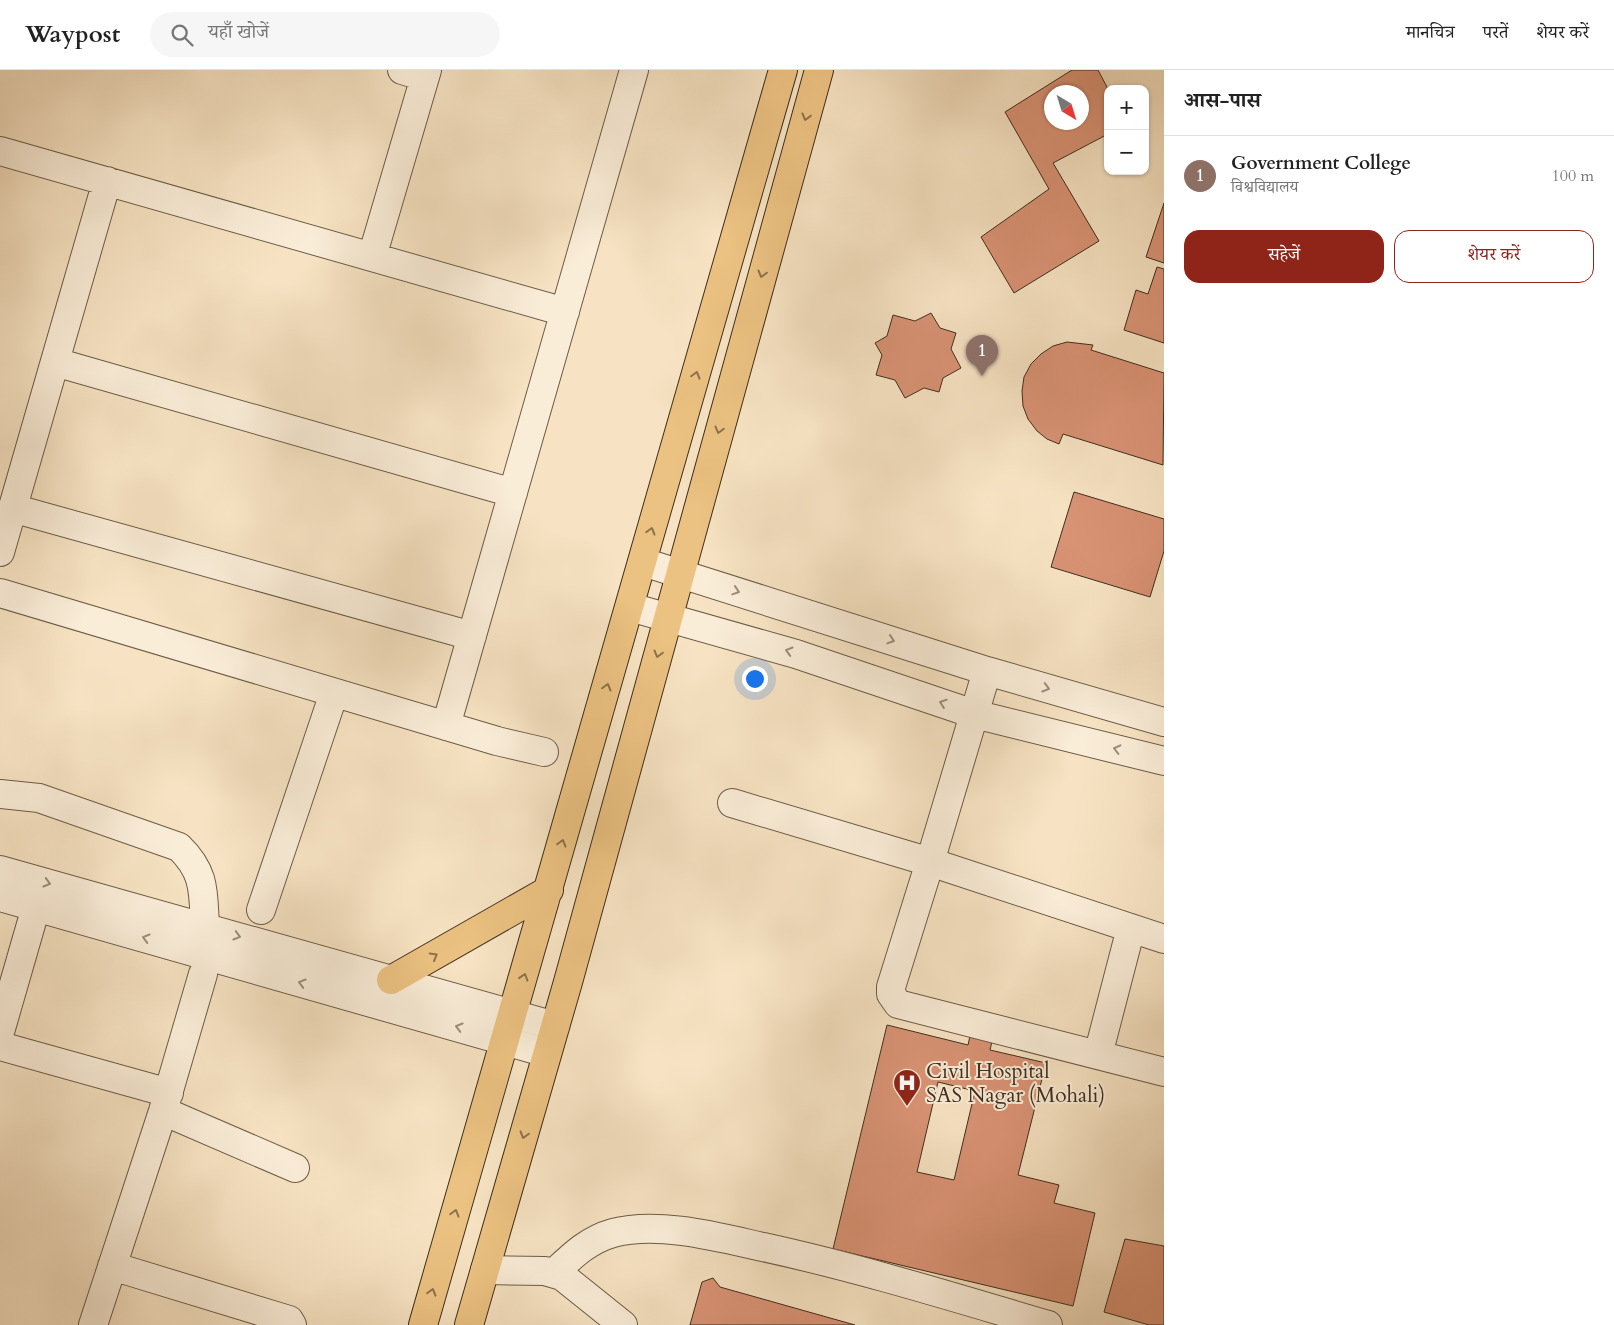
<!DOCTYPE html>
<html lang="hi">
<meta charset="utf-8">
<style>
:root{--surface:#fff;--page:#f6f6f6;--text:#222;--muted:#767676;--line:#e0e0e0;--accent:#8f2418}
body{margin:0;font-family:Cardo,"Noto Serif Devanagari",serif;background:var(--page);color:var(--text)}
.controls{position:absolute;right:15px;top:15px;display:grid;overflow:hidden;border-radius:10px;box-shadow:0 1px 4px #0004}
.controls button{width:45px;height:45px;display:grid;place-items:center;padding:0;border:0;border-bottom:1px solid var(--line);background:var(--surface);color:var(--text);font:25px sans-serif}
.compass{position:absolute;left:1044px;top:15px;width:45px;height:45px;border-radius:50%;background:var(--surface);box-shadow:0 1px 4px #0004;rotate:142deg}
.you{position:absolute;left:754px;top:608px;width:18px;height:18px;margin:-12px;border:4px solid #fff;border-radius:50%;background:#1a73e8;box-shadow:0 0 0 8px #1a73e833}
.badge{display:grid;place-items:center;width:32px;height:32px;border-radius:50%;background:var(--accent);color:#fff;font-size:16px;font-weight:700}
.pin{position:absolute;translate:-50% -41px;filter:drop-shadow(0 1px 2px #0008)}
.pin::after{content:'';position:absolute;top:26px;width:18px;height:15px;background:inherit;clip-path:polygon(0 0,100% 0,50% 100%)}
.list{margin:0;padding:0;list-style:none}
h2{display:flex;justify-content:space-between;align-items:center;height:65px;margin:0;padding:0 20px;font-size:21px}
h2 small{font-size:16px;font-weight:400;color:var(--muted)}
.list li{display:grid;grid-template-columns:32px 1fr auto;gap:15px;align-items:center;box-sizing:border-box;height:80px;padding:0 20px;border-top:1px solid var(--line)}
.list b{display:block;font-size:19px;white-space:nowrap}
.list p{margin:0;font-size:16px;white-space:nowrap;color:var(--muted)}
.list em{font-size:16px;font-style:normal;color:var(--muted)}
.actions{display:flex;gap:10px;padding:15px 20px}
.actions a{flex:1;padding:11px 0;border:1px solid var(--accent);border-radius:15px;text-align:center;font-size:18px;color:var(--accent)}
.actions .main{background:var(--accent);color:#fff}
.icon{flex:none;width:28px;height:28px;fill:none;stroke:currentColor;stroke-width:2;stroke-linecap:round;stroke-linejoin:round}
.map{position:relative;flex:none;width:1164px;height:1255px;overflow:hidden}
header{display:flex;align-items:center;gap:30px;box-sizing:border-box;height:70px;padding:0 25px;background:var(--surface);border-bottom:1px solid var(--line)}
header strong{font-size:24px}
nav{display:flex;gap:28px;margin-inline-start:auto;font-size:18px}
.search{width:350px;height:45px;background:var(--page);display:flex;align-items:center;gap:12px;box-sizing:border-box;padding:0 18px;border-radius:28px;color:var(--muted);font-size:19px}
main{display:flex}
aside{flex:1;background:var(--surface)}
.map>svg:first-child{display:block}
</style>
<header>
<strong>Waypost</strong>
<div class="search"><svg class="icon" aria-label="search" viewBox="0 0 24 24"><circle cx="10" cy="10" r="6"/><path d="M15 15l6 6"/></svg>यहाँ खोजें</div>
<nav><a>मानचित्र</a><a>परतें</a><a>शेयर करें</a></nav>
</header>
<main>
<div class="map">
<svg width="1164" height="1255" viewBox="0 0 1164 1255">
<rect width="100%" height="100%" fill="#f7e3c3"/>
<filter id="stains"><feTurbulence type="fractalNoise" baseFrequency=".004" numOctaves="4"/><feColorMatrix values="0 0 0 0 .2 0 0 0 0 .09 0 0 0 0 .02 0 0 0 .5 -.17"/></filter>
<radialGradient id="worn" r=".72"><stop offset=".6" stop-color="#630" stop-opacity="0"/><stop offset="1" stop-color="#630" stop-opacity=".3"/></radialGradient>
<path fill="#d99375" stroke="#3f2f1e" fill-rule="evenodd" d="M1072 0H1098L1108 19V64L1053 93 1099 171 1014 223 981 167 1049 119 1005 42ZM1052 22H1082V52H1052Z
M1164 133V193L1146 187Z
M1157 197 1164 199V273L1124 260 1136 220 1148 224Z
M931 243 940 258 956 263 951 279 961 298 943 308 939 322 924 318 905 328 895 310 876 305 882 285 875 273 887 266 893 245 915 251Z
M1067 272 1093 275 1091 280 1164 303 1163 395 1063 364 1059 374 1047 369 1037 361 1028 349 1023 336 1022 321 1024 307 1031 294 1041 284 1053 276Z
M1074 422 1164 449V481L1150 527 1051 497Z
M887 955 968 975 972 957 994 963 990 980 1046 993 1018 1105 1059 1115 1054 1133 1095 1143 1073 1236 833 1179ZM938 1012 975 1021 954 1110 917 1102Z
M1125 1169 1164 1176V1255H1149L1104 1242Z
M713 1208 720 1217 855 1255H690L702 1212Z"/>
<g fill="none" stroke-linecap="round" stroke-linejoin="round">
<defs>
<path id="minor" d="M402 0 425 7
M0 81 565 242
M372 187 427 0
M55 292 513 423
M12 438 472 566
M0 482 107 111
M643 492 987 601 1164 652
M0 523 497 671 544 682
M630 537 796 584 974 644 1164 691
M987 601 930 792 1164 869
M446 656 634 0
M0 724 39 728 179 777C206 803 203 823 205 857
M732 733 930 792 891 917V924L898 934 1164 1002
M0 800 555 956
M0 827 547 983
M261 840 334 623
M0 962 36 837
M0 976 169 1023
M1098 985 1131 858
M163 1041 295 1098
M112 1196 289 1250 292 1255
M485 1200 545 1201 562 1206 623 1255
M554 1203C572 1186 588 1170 613 1163 658 1151 718 1167 763 1177 859 1198 953 1227 1048 1255
M93 1255 163 1041 203 904"/>
<path id="highway" d="M391 910 549 820
M423 1255 783 0
M469 1255 568 912 819 0"/>
</defs>
<use href="#minor" stroke="#6d5c47" stroke-width="30"/>
<use href="#highway" stroke="#3f2f1e" stroke-width="30"/>
<use href="#minor" stroke="#faedd8" stroke-width="28"/>
<use href="#highway" stroke="#ecc282" stroke-width="28"/>
</g>
<defs><path id="oneway-chevron" d="M-2-3.5L2.5 0L-2 3.5" fill="none" stroke-width="1.6" stroke-linecap="round" stroke-linejoin="round" transform="scale(1.25)"/></defs>
<g stroke="#8d714b">
<use href="#oneway-chevron" transform="translate(806 47) rotate(105)"/>
<use href="#oneway-chevron" transform="translate(762 204) rotate(105)"/>
<use href="#oneway-chevron" transform="translate(696 305) rotate(-74)"/>
<use href="#oneway-chevron" transform="translate(719 360) rotate(105)"/>
<use href="#oneway-chevron" transform="translate(651 461) rotate(-74)"/>
<use href="#oneway-chevron" transform="translate(658 584) rotate(105)"/>
<use href="#oneway-chevron" transform="translate(607 617) rotate(-74)"/>
<use href="#oneway-chevron" transform="translate(562 773) rotate(-74)"/>
<use href="#oneway-chevron" transform="translate(434 886) rotate(-30)"/>
<use href="#oneway-chevron" transform="translate(524 907) rotate(-73)"/>
<use href="#oneway-chevron" transform="translate(524 1065) rotate(106)"/>
<use href="#oneway-chevron" transform="translate(455 1143) rotate(-74)"/>
<use href="#oneway-chevron" transform="translate(432 1222) rotate(-74)"/>
</g>
<g stroke="#9c8e7b">
<use href="#oneway-chevron" transform="translate(736 521) rotate(18)"/>
<use href="#oneway-chevron" transform="translate(891 570) rotate(18)"/>
<use href="#oneway-chevron" transform="translate(789 581) rotate(-164)"/>
<use href="#oneway-chevron" transform="translate(1046 618) rotate(16)"/>
<use href="#oneway-chevron" transform="translate(943 633) rotate(-161)"/>
<use href="#oneway-chevron" transform="translate(1117 679) rotate(-166)"/>
<use href="#oneway-chevron" transform="translate(47 813) rotate(16)"/>
<use href="#oneway-chevron" transform="translate(237 866) rotate(16)"/>
<use href="#oneway-chevron" transform="translate(146 868) rotate(-164)"/>
<use href="#oneway-chevron" transform="translate(302 913) rotate(-164)"/>
<use href="#oneway-chevron" transform="translate(459 957) rotate(-164)"/>
</g>
<defs>
<symbol id="hospital-pin" viewBox="-11 -11 22 30"><path d="M0 17L-7.5 6A9.5 9.5 0 1 1 7.5 6Z" fill="#8f2418" stroke="#faedd8"/><path d="M-5-5h3v3.5h4V-5h3V5h-3V1.5h-4V5h-3Z" fill="#fff"/></symbol>
</defs>
<g fill-rule="evenodd">
<use href="#hospital-pin" x="891" y="997" width="32" height="43"/>
</g>
<g text-anchor="middle" dominant-baseline="central" stroke-width="4" stroke-linejoin="round" paint-order="stroke">
<g font-size="21" fill="#3f2f1e" stroke="#faedd8" text-anchor="start">
<text x="926" y="1001">Civil Hospital<tspan x="926" dy="24">SAS Nagar (Mohali)</tspan></text>
</g>
</g>
<rect width="100%" height="100%" filter="url(#stains)"/>
<rect width="100%" height="100%" fill="url(#worn)"/>
</svg>
<div class="controls">
<button>+</button>
<button>−</button>
</div>
<svg class="compass" viewBox="-18 -18 36 36"><path d="M0-13l5 13h-10z" fill="#e53935"/><path d="M0 13l5-13h-10z" fill="#767676"/></svg>
<div class="you"></div>
<div class="pin badge" style="left:982px;top:306px;background:#8d6e63">1</div>
</div>
<aside>
<h2>आस-पास<small></small></h2>
<ul class="list">
<li><span class="badge" style="background:#8d6e63">1</span><div><b>Government College</b><p>विश्वविद्यालय</p></div><em>100 m</em></li>
</ul>
<div class="actions"><a class="main">सहेजें</a><a>शेयर करें</a></div>
</aside>
</main>
